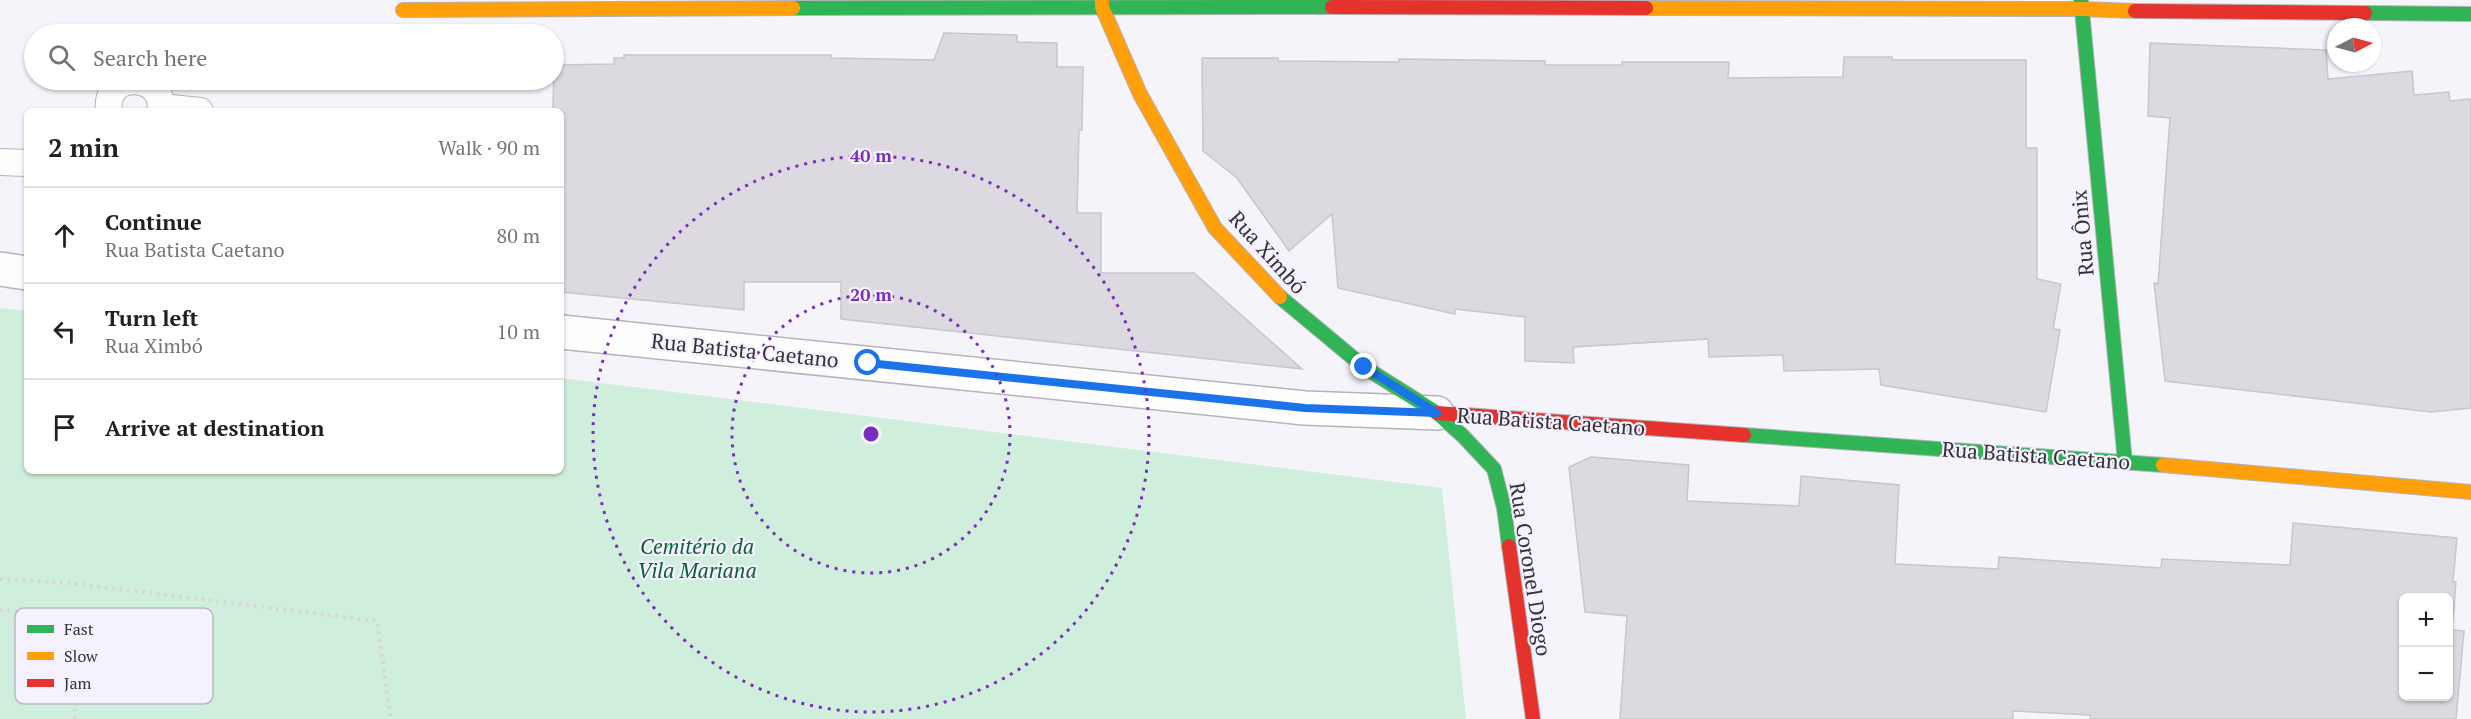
<!DOCTYPE html>
<meta charset="utf-8">
<style>
:root{--surface:#fff;--page:#f6f6f6;--text:#202124;--muted:#757577;--line:#e0e0e0}
body{margin:0;font-family:"PT Serif",serif;background:var(--page);color:var(--text)}
.controls{position:absolute;right:18px;bottom:18px;display:grid;overflow:hidden;border-radius:9px;box-shadow:0 2px 4px #0004}
.controls button{width:54px;height:54px;display:grid;place-items:center;padding:0;border:0;border-bottom:2px solid var(--line);background:var(--surface);color:var(--text);font:30px sans-serif}
.compass{position:absolute;left:2327px;top:18px;width:54px;height:54px;border-radius:50%;background:var(--surface);box-shadow:0 2px 4px #0004;rotate:84deg}
.stop{position:absolute;width:18px;height:18px;margin:-14px;border:4px solid #1a73e8;border-radius:50%;background:#fff}
.stop.end{background:#1a73e8;border-color:#fff;box-shadow:0 2px 6px #0008}
.list{margin:0;padding:0;list-style:none}
h2{display:flex;justify-content:space-between;align-items:center;height:78px;margin:0;padding:0 24px;font-size:26px}
h2 small{font-size:20px;font-weight:400;color:var(--muted)}
.list li{display:grid;grid-template-columns:39px 1fr auto;gap:18px;align-items:center;box-sizing:border-box;height:96px;padding:0 24px;border-top:2px solid var(--line)}
.list b{display:block;font-size:22px;white-space:nowrap}
.list p{margin:0;font-size:20px;white-space:nowrap;color:var(--muted)}
.list em{font-size:20px;font-style:normal;color:var(--muted)}
.icon{flex:none;width:33px;height:33px;fill:none;stroke:currentColor;stroke-width:2;stroke-linecap:round;stroke-linejoin:round}
.map{position:relative;flex:none;width:2471px;height:719px;overflow:hidden}
.search{position:absolute;background:var(--surface);box-shadow:0 2px 4px #0004;left:24px;top:24px;width:540px;height:66px;display:flex;align-items:center;gap:15px;box-sizing:border-box;padding:0 21px;border-radius:33px;color:var(--muted);font-size:22px}
.panel{position:absolute;background:var(--surface);box-shadow:0 2px 4px #0004;left:24px;top:108px;width:540px;height:366px;border-radius:9px}
.map>svg:first-child{display:block}
</style>
<div class="map">
<svg width="2471" height="719" viewBox="0 0 2471 719">
<rect width="100%" height="100%" fill="#f6f4fb"/>
<path fill="#cfefdc" d="M0 308 27 311V471H561V378L1442 488 1466 719H0Z"/>
<path fill="#dcdae0" stroke="#c8c6cc" stroke-width="1.5" fill-rule="evenodd" d="M944 33 1017 35V42L1057 43V67H1083L1082 130H1079L1077 213H1101V273H1194L1302 369 841 319V282H744V310L561 292V111H553L554 65 614 64V58H624V55H831V58L934 60Z
M2150 43 2326 50 2328 79 2412 71 2414 95 2449 92 2450 101 2471 99V408L2431 412 2165 381 2154 283 2158 284 2170 118 2148 116Z
M1844 57H1892V60H2026V148H2037V279L2061 284 2053 329 2060 330 2046 412 1881 385 1879 369 1784 371 1783 355 1709 357 1708 339 1573 347 1574 363 1525 361V317L1455 309V314L1338 288 1332 214 1289 251 1237 178 1203 151 1202 58H1278V61L1399 62V59L1545 61V65H1622V62H1729L1728 78 1843 77Z
M1591 457 1689 465 1687 501 1799 506 1801 476 1899 485 1895 564 1998 569 1999 557 2161 568 2162 559 2290 565 2293 523 2457 538 2453 582H2456L2452 630 2464 631 2456 719H2090V715L2013 711V719H1620L1627 616 1585 612 1569 467ZM2403 597H2448V696H2403Z"/>
<g fill="none" stroke-linecap="round" stroke-linejoin="round">
<defs>
<path id="lane" d="M161 107 200 111
M109 111C104 68 168 75 160 111
M0 162 27 163"/>
<path id="street" d="M0 269 27 273
M561 332 1305 408 1437 413"/>
<path id="fast" d="M2081 0 2125 462
M793 8 1332 7
M2365 13 2471 14
M1280 297 1364 367 1437 413 1463 436 1494 469 1504 508 1509 546
M1744 435 2163 465"/>
<path id="slow" d="M1102 0V7L1140 94 1215 228 1280 297
M1646 8 2082 9 2135 11
M403 10 793 8
M2163 465 2471 492"/>
<path id="jam" d="M1332 7 1646 8
M2135 11 2365 13
M1437 413 1744 435
M1509 546 1533 719"/>
</defs>
<use href="#lane" stroke="#b5b4b9" stroke-width="28"/>
<use href="#street" stroke="#b5b4b9" stroke-width="36"/>
<use href="#fast" stroke="#b5b4b9" stroke-width="16"/>
<use href="#slow" stroke="#b5b4b9" stroke-width="16"/>
<use href="#jam" stroke="#b5b4b9" stroke-width="16"/>
<path stroke="#d7d5d8" stroke-width="4" stroke-dasharray="3 4.5" stroke-linecap="butt" d="M0 579 69 583 377 621 391 719
M0 610 51 615 71 655 75 719"/>
<use href="#lane" stroke="#fefdfe" stroke-width="26"/>
<use href="#street" stroke="#fefdfe" stroke-width="33"/>
<use href="#fast" stroke="#30b455" stroke-width="14"/>
<use href="#slow" stroke="#ff9f0a" stroke-width="14"/>
<use href="#jam" stroke="#e5322d" stroke-width="14"/>
</g>
<g fill="none" stroke-linecap="round" stroke-linejoin="round">
<path stroke="#1a73e8" stroke-width="8" d="M868 363 1305 408 1437 413 1364 367"/>
</g>
<g fill="none" stroke="#7b2cbf" stroke-width="3" stroke-dasharray="3 6">
<circle cx="871" cy="434" r="139"/>
<circle cx="871" cy="434" r="278"/>
</g>
<g text-anchor="middle" dominant-baseline="central" stroke-width="4.5" stroke-linejoin="round" paint-order="stroke">
<g font-size="21" fill="#343238" stroke="#f5f1fe">
<text transform="translate(2082 233) rotate(-95)">Rua Ônix</text>
<text transform="translate(1268 252) rotate(48)">Rua Ximbó</text>
<text transform="translate(745 350) rotate(6)">Rua Batista Caetano</text>
<text transform="translate(1551 421) rotate(4)">Rua Batista Caetano</text>
<text transform="translate(2036 455) rotate(4)">Rua Batista Caetano</text>
<text transform="translate(1531 569) rotate(81)">Rua Coronel Diogo</text>
</g>
<g font-size="21" font-style="italic" fill="#066137" stroke="#f5f1fe">
<text x="697" y="546">Cemitério da<tspan x="697" dy="24">Vila Mariana</tspan></text>
</g>
</g>
<rect x="15" y="608" width="198" height="96" rx="9" fill="#f5f1fe" stroke="#bbb8c3" stroke-width="1.5"/>
<rect x="27" y="625" width="27" height="8" fill="#30b455"/>
<rect x="27" y="652" width="27" height="8" fill="#ff9f0a"/>
<rect x="27" y="679" width="27" height="8" fill="#e5322d"/>
<g font-size="16" fill="#343238">
<text x="64" y="635">Fast</text>
<text x="64" y="662">Slow</text>
<text x="64" y="689">Jam</text>
</g>
<circle cx="871" cy="434" r="9" fill="#7b2cbf" stroke="#f5f1fe" stroke-width="3"/>
<g font-size="18" text-anchor="middle" font-weight="bold" fill="#7b2cbf" stroke="#f5f1fe" stroke-width="4.5" stroke-linejoin="round" paint-order="stroke">
<text x="871" y="162">40 m</text>
<text x="871" y="301">20 m</text>
</g>
</svg>
<div class="controls">
<button>+</button>
<button>−</button>
</div>
<svg class="compass" viewBox="-18 -18 36 36"><path d="M0-13l5 13h-10z" fill="#e53935"/><path d="M0 13l5-13h-10z" fill="#757577"/></svg>
<div class="stop" style="left:868px;top:363px"></div>
<div class="stop end" style="left:1364px;top:367px"></div>
<div class="search"><svg class="icon" aria-label="search" viewBox="0 0 24 24"><circle cx="10" cy="10" r="6"/><path d="M15 15l6 6"/></svg>Search here</div>
<section class="panel">
<h2>2 min<small>Walk · 90 m</small></h2>
<ul class="list">
<li><svg class="icon" aria-label="ahead" viewBox="0 0 24 24"><path d="M12 20V5M6 11l6-6 6 6"/></svg><div><b>Continue</b><p>Rua Batista Caetano</p></div><em>80 m</em></li>
<li><svg class="icon" aria-label="left" viewBox="0 0 24 24"><path d="M17 20v-9H6M10 6l-5 5 5 5"/></svg><div><b>Turn left</b><p>Rua Ximbó</p></div><em>10 m</em></li>
<li><svg class="icon" aria-label="arrive" viewBox="0 0 24 24"><path d="M6 21V4h12l-3 4 3 4H6"/></svg><div><b>Arrive at destination</b></div></li>
</ul>
</section>
</div>
